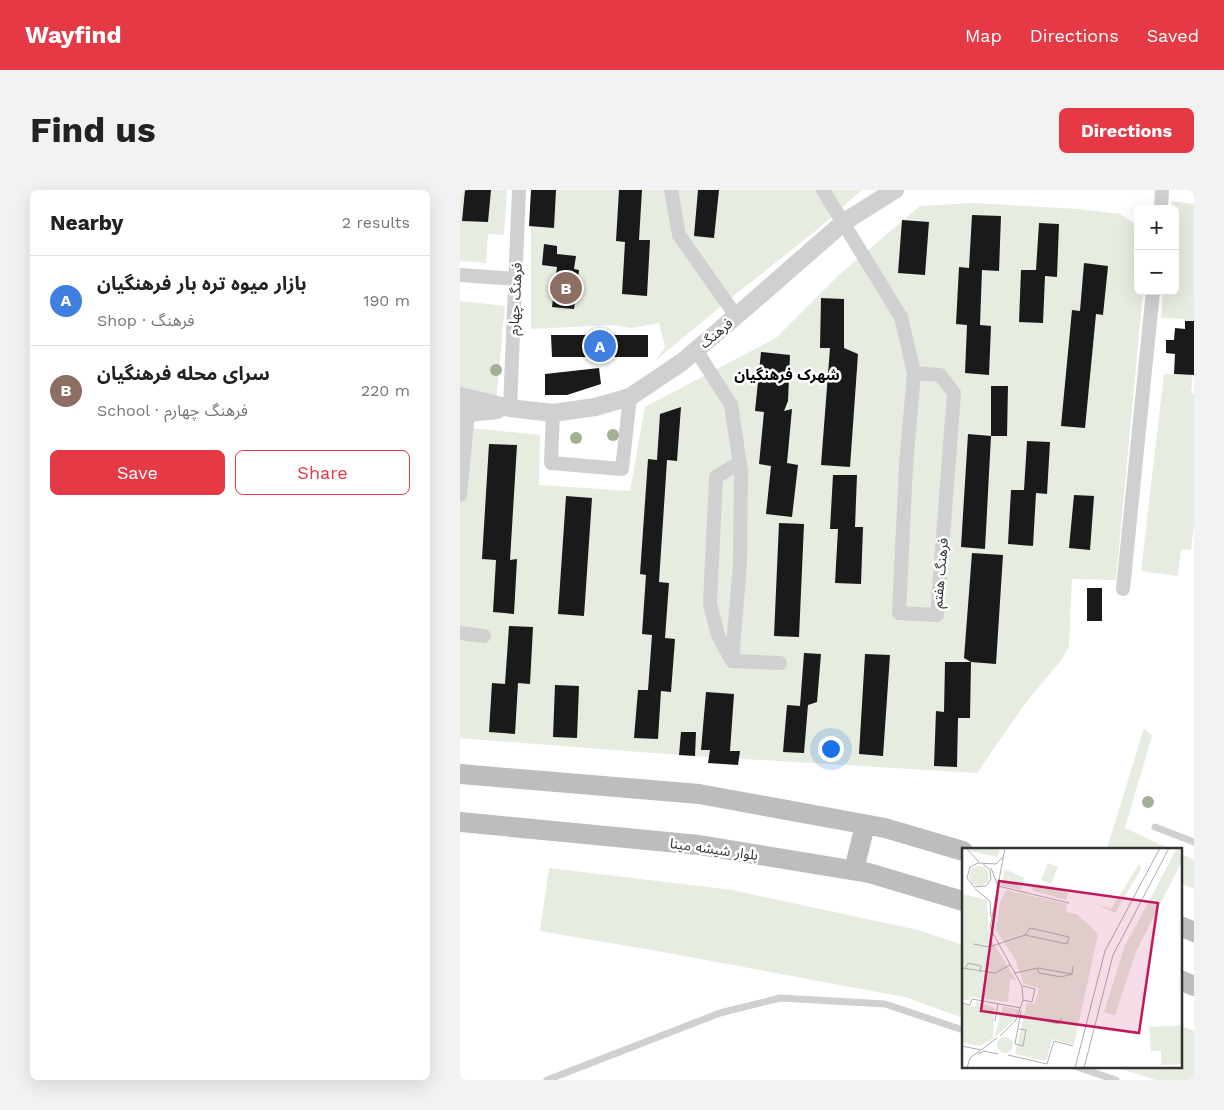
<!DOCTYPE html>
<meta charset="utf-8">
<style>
:root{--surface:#fff;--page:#f2f2f2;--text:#222;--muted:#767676;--line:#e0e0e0;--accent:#e63946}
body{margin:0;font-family:"Work Sans","Noto Sans Arabic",sans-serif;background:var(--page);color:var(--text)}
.controls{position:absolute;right:15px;top:15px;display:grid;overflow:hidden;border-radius:8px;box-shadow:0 5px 20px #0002}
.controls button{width:45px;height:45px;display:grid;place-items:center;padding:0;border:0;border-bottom:1px solid var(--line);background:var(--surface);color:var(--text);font:25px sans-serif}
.you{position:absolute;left:370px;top:558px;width:18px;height:18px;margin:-12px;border:4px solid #fff;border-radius:50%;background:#1a73e8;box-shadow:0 0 0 8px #1a73e833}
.badge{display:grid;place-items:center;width:32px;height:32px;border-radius:50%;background:var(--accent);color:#fff;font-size:16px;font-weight:700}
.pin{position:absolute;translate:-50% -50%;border:2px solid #fff;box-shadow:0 1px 5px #0006}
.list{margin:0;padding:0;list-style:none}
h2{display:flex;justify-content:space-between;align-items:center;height:65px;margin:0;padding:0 20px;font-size:21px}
h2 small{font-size:16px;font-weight:400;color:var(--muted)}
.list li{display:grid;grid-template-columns:32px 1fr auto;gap:15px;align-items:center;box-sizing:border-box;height:90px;padding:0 20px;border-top:1px solid var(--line)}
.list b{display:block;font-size:19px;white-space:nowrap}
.list p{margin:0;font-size:16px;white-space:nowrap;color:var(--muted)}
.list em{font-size:16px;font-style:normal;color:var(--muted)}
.actions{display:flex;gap:10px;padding:15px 20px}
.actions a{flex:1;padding:11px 0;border:1px solid var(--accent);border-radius:8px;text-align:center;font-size:18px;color:var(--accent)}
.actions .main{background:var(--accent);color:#fff}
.map{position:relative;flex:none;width:734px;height:890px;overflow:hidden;border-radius:8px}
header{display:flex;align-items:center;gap:30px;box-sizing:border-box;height:70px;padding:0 25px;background:var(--accent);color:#fff}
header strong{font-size:24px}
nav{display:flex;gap:28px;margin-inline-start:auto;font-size:18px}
.intro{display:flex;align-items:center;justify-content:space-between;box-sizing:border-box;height:120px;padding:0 30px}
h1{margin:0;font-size:35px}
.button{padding:12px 22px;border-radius:8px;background:var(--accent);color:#fff;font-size:18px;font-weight:700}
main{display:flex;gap:30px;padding:0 30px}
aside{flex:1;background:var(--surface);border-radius:8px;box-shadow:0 5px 20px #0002}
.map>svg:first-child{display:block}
</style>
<header>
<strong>Wayfind</strong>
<nav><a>Map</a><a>Directions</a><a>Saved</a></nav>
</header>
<div class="intro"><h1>Find us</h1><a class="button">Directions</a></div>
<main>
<aside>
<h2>Nearby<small>2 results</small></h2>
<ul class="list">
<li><span class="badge" style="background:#3f7fe0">A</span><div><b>بازار میوه تره بار فرهنگیان</b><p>Shop · فرهنگ</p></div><em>190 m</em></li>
<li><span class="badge" style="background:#8d6e63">B</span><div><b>سرای محله فرهنگیان</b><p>School · فرهنگ چهارم</p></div><em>220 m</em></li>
</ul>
<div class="actions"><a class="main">Save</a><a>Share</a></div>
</aside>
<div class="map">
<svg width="734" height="890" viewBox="0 0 734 890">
<rect width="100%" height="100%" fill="#fff"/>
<path fill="#e6ecdf" d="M0 0H47L44 45 28 44 26 73 0 71Z
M71 0H402L353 43 277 103 196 170 205 157 199 133 172 138 152 135 71 139Z
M712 11 734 14V131H725V129L701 128 703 101H715V19H711Z
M514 13 618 19 660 24 678 36V101H683L656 390 612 389 609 456 602 469 564 515 517 583 219 565 0 548V237L80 245 79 295 170 301 185 217 316 148 379 85 460 16Z
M0 111 45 116 36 211 0 199Z
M704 184 733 185 731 203 734 204V335L731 360 721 359 718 386 681 381Z
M684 538 692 546 665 638 710 659H647Z
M720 663 734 670V699L720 693Z
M89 678 272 700 458 740 503 755V828L445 807 203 762 80 741Z
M720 835 734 841V890H696L651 876H720Z"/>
<path fill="#1a1a1a" d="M5 0H31L28 32 2 31Z
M71 0H96L94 38 69 36Z
M159 0H182L179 50H190L187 106 162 104 165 52 156 51Z
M238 0H259L254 48 234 46Z
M512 25 541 26 539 81 522 80 520 135 531 136 529 185 505 183 507 135 496 134 499 77 509 78Z
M442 30 469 32 465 85 438 83Z
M579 33 599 34 597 87 585 86 583 133 559 132 561 80H576Z
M84 54 97 56V64L116 66 114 79 119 80 114 119 92 117 97 77 82 75Z
M624 73 648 76 643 125 636 124 625 238 601 236 612 120 620 121Z
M361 108 384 109V158L398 164 390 277 361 275 370 158H360Z
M725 131H734V185L714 184 715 164 706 163V150H714L715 138 725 139Z
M91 145H188V167H92Z
M301 162 330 165 328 211 324 221 332 219 327 273 338 275 332 327 306 324 311 276 299 274 304 222 295 221Z
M139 178 141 194 107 205H85V184Z
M531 196H548L547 246H531L525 359 501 357 508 244 531 246Z
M221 217 217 271 207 270 199 392 209 393 205 448 215 449 211 502 201 501 198 549 174 548 178 500H188L192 445 182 444 186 385 180 384 188 269 197 270 200 224Z
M567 251 590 252 587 304 576 303 573 356 548 354 551 300H564Z
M29 254 57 255 50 370 57 369 54 424 33 422 36 370 22 369Z
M373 285H397L395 337H403L401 394 375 393 378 339H370Z
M614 305 634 306 630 360 609 358Z
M106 306 132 308 124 426 98 424Z
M319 333 344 334 339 447 314 446Z
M512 363 543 365 536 474 511 472 504 468Z
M627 398H642V431H627Z
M49 436 73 437 70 494 58 493 55 544 29 542 32 493 45 494Z
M344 463 361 464 357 512 348 515 344 563 323 562 327 515 340 516Z
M405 464 430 465 423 566 399 564Z
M485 472H511L510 528H498L497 577 474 576 476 521 484 522Z
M95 495 119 496 117 548 93 547Z
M246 502 274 504 270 561H280L278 575 248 573 250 560H241Z
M221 542H236L235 566 219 565Z"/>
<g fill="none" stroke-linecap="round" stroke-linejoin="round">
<path stroke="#d0d0d0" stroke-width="7" d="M695 637 734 652
M614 876 656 890
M87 890 260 823 320 808 425 814 503 840"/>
<path stroke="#d0d0d0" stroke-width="14" d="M211 0 219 45 276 126
M363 0 441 127 454 183 446 276 439 423 477 425 494 203 480 185 454 183
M701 19 702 0
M0 85 56 89
M236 160 271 215 281 281 280 373 272 471
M50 218 59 0
M93 223 91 273 162 279 170 207
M279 273 256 287 250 414 258 445 272 471 320 473
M0 305 8 223
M663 399 693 101
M0 443 24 446"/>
<path stroke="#d0d0d0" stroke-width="18" d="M0 206 50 218 93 223 135 217 170 207 222 172 289 115 384 32 435 0
M0 224 37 220"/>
<path stroke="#bdbdbd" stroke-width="20" d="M0 584 239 604 425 638 503 661
M0 632 239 655 409 683 503 711
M394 680 405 635
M720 736 734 742
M720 790 734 796"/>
</g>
<g fill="#a2b095">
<circle cx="36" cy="180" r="6"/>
<circle cx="153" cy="245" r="6"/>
<circle cx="116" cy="248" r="6"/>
<circle cx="688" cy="612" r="6"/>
</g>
<g text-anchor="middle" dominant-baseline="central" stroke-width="5" stroke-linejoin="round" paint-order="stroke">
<g font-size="14" fill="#333" stroke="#fff">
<text transform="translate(55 109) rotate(-87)">فرهنگ چهارم</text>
<text transform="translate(256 143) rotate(-40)">فرهنگ</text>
<text transform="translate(480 383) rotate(-85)">فرهنگ هفتم</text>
<text transform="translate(254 659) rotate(8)">بلوار شیشه مینا</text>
</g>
<g font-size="15" font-weight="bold" fill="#000" stroke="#fff">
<text x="327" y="185">شهرک فرهنگیان</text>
</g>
</g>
<g transform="translate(502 658)">
<rect width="220" height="220" fill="#fff"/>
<path d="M7 0H38L36 9 8 3ZM215 0H220V13L174 104 153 167 142 164 162 100ZM86 15 96 19 89 36 79 32ZM177 16 179 21 153 65 132 55 149 61ZM7 28a10 10 0 1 1 20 0a10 10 0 1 1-20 0ZM43 21 62 30 59 42 39 37ZM74 35 101 42 106 45 104 52 69 42ZM44 42 105 56 104 64 115 66 136 86 112 197 90 191 84 213 53 206 65 155 73 156 77 140 62 136 53 111 34 82 38 54ZM0 46 25 52 27 88 54 132 48 131 46 154 9 149 7 152H0ZM14 153 33 160 31 190 18 198 0 195V156L13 159ZM41 158 58 162 52 172 32 190ZM220 177V216L199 217V203H189L187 179ZM35 197a8 8 0 1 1 16 0a8 8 0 1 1-16 0Z" fill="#e6ecdf"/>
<path fill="none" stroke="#adadad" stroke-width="1" d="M4 0 17 14M21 16 28 22 29 31 24 38 12 39 5 30 8 19 16 15 34 16 41 9M29 20 36 38 107 55M13 41 28 53 29 69M11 96 27 99 63 87 105 96 107 89 68 80 63 87M0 120 33 125 48 117M75 120 77 125 99 129 110 126 111 118M3 121 6 115 19 118 18 124M53 125 76 120 110 126M61 138 73 141 70 154 61 152M0 155 8 157 10 151 59 160M59 167 97 176 99 170M33 173 36 155M57 181 64 182 61 198 53 196 59 163M38 188 54 172 61 152 60 138 28 80 43 0M0 198 19 202M16 206 22 203 36 206M46 207 85 216 92 193 111 198M5 220 8 210 35 190M113 220 143 103 198 0M122 220 151 107 207 0"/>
<path fill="#c2185b" fill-opacity="0.15" stroke="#c2185b" stroke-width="2.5" d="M37 33 196 55 177 185 19 163Z"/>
<rect width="220" height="220" fill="none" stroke="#333" stroke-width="2.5"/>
</g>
</svg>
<div class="controls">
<button>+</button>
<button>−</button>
</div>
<div class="you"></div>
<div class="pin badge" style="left:140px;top:156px;background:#3f7fe0">A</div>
<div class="pin badge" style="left:106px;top:98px;background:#8d6e63">B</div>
</div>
</main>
